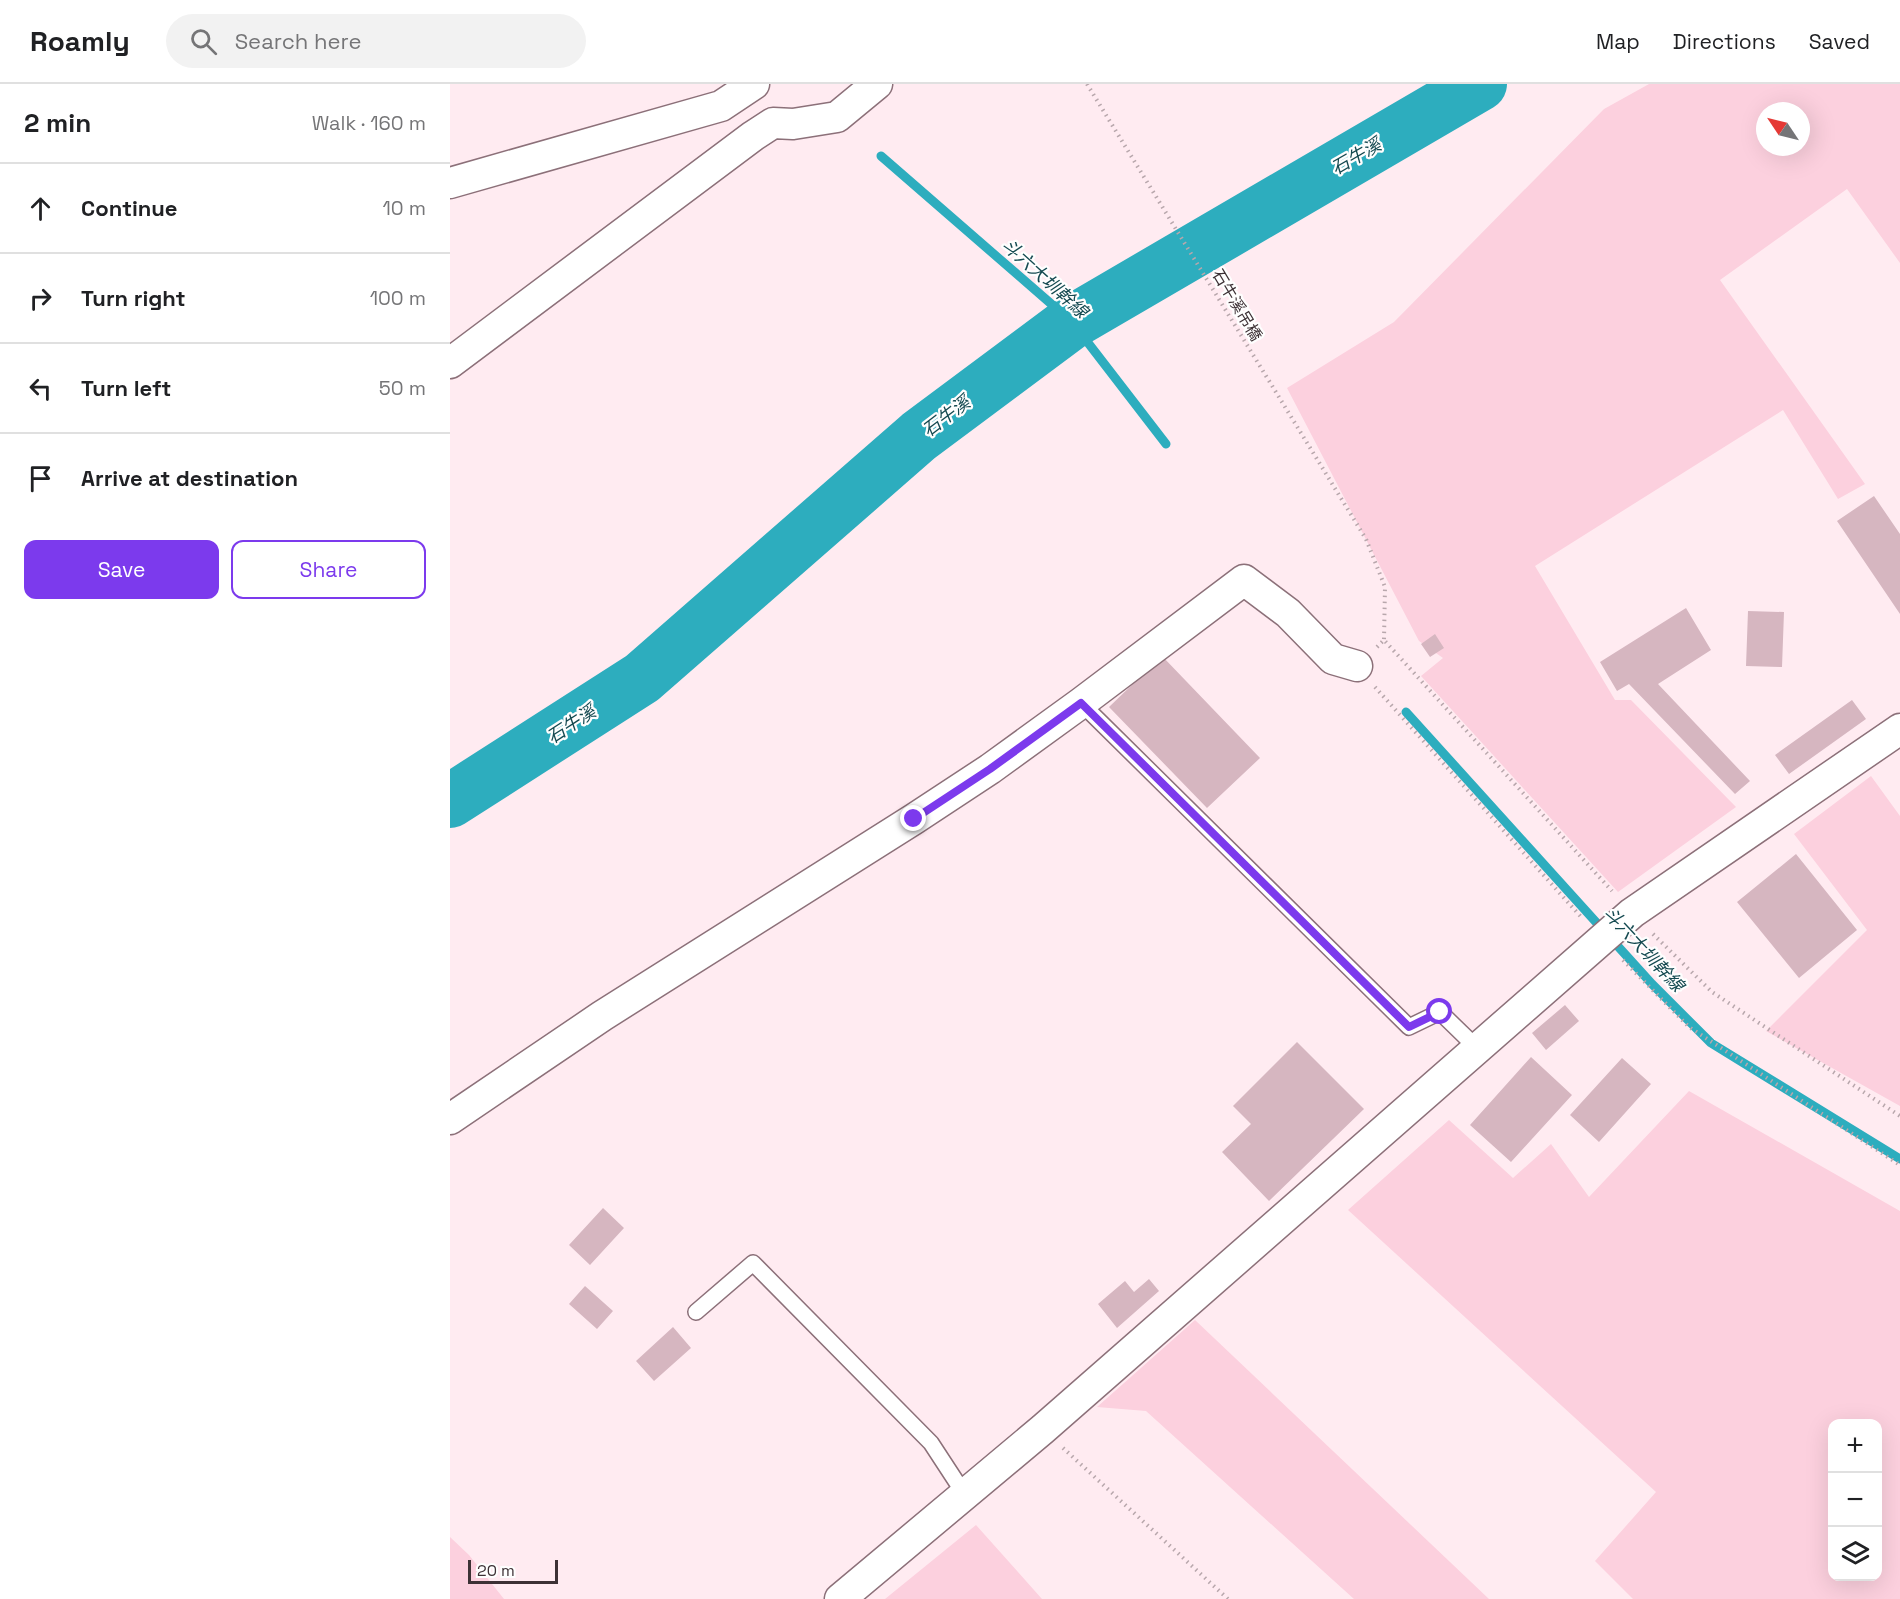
<!DOCTYPE html>
<meta charset="utf-8">
<style>
:root{--surface:#fff;--page:#f2f2f2;--text:#202124;--muted:#757577;--line:#e0e0e0;--accent:#7c3aed}
body{margin:0;font-family:"Space Grotesk","Noto Sans TC",sans-serif;background:var(--page);color:var(--text)}
.controls{position:absolute;right:18px;bottom:18px;display:grid;overflow:hidden;border-radius:12px;box-shadow:0 6px 24px #0002}
.controls button{width:54px;height:54px;display:grid;place-items:center;padding:0;border:0;border-bottom:2px solid var(--line);background:var(--surface);color:var(--text);font:30px sans-serif}
.compass{position:absolute;left:1306px;top:18px;width:54px;height:54px;border-radius:50%;background:var(--surface);box-shadow:0 6px 24px #0002;rotate:305deg}
.scale{position:absolute;left:18px;bottom:15px;width:90px;box-sizing:border-box;padding-left:6px;border:3px solid #3d3135;border-top:0;font-size:16px;line-height:21px;white-space:nowrap;color:#3d3135;-webkit-text-stroke:4px #fefefe;paint-order:stroke}
.stop{position:absolute;width:18px;height:18px;margin:-14px;border:4px solid #7c3aed;border-radius:50%;background:#fff}
.stop.end{background:#7c3aed;border-color:#fff;box-shadow:0 2px 6px #0008}
.list{margin:0;padding:0;list-style:none}
h2{display:flex;justify-content:space-between;align-items:center;height:78px;margin:0;padding:0 24px;font-size:26px}
h2 small{font-size:20px;font-weight:400;color:var(--muted)}
.list li{display:grid;grid-template-columns:39px 1fr auto;gap:18px;align-items:center;box-sizing:border-box;height:90px;padding:0 24px;border-top:2px solid var(--line)}
.list b{display:block;font-size:22px;white-space:nowrap}
.list em{font-size:20px;font-style:normal;color:var(--muted)}
.actions{display:flex;gap:12px;padding:18px 24px}
.actions a{flex:1;padding:14px 0;border:2px solid var(--accent);border-radius:12px;text-align:center;font-size:21px;color:var(--accent)}
.actions .main{background:var(--accent);color:#fff}
.icon{flex:none;width:33px;height:33px;fill:none;stroke:currentColor;stroke-width:2;stroke-linecap:round;stroke-linejoin:round}
.map{position:relative;flex:none;width:1450px;height:1515px;overflow:hidden}
header{display:flex;align-items:center;gap:36px;box-sizing:border-box;height:84px;padding:0 30px;background:var(--surface);border-bottom:2px solid var(--line)}
header strong{font-size:28px}
nav{display:flex;gap:33px;margin-inline-start:auto;font-size:21px}
.search{width:420px;height:54px;background:var(--page);display:flex;align-items:center;gap:15px;box-sizing:border-box;padding:0 21px;border-radius:33px;color:var(--muted);font-size:22px}
main{display:flex}
aside{flex:1;background:var(--surface)}
.map>svg:first-child{display:block}
</style>
<header>
<strong>Roamly</strong>
<div class="search"><svg class="icon" aria-label="search" viewBox="0 0 24 24"><circle cx="10" cy="10" r="6"/><path d="M15 15l6 6"/></svg>Search here</div>
<nav><a>Map</a><a>Directions</a><a>Saved</a></nav>
</header>
<main>
<aside>
<h2>2 min<small>Walk · 160 m</small></h2>
<ul class="list">
<li><svg class="icon" aria-label="ahead" viewBox="0 0 24 24"><path d="M12 20V5M6 11l6-6 6 6"/></svg><div><b>Continue</b></div><em>10 m</em></li>
<li><svg class="icon" aria-label="right" viewBox="0 0 24 24"><path d="M7 20v-9h11M14 6l5 5-5 5"/></svg><div><b>Turn right</b></div><em>100 m</em></li>
<li><svg class="icon" aria-label="left" viewBox="0 0 24 24"><path d="M17 20v-9H6M10 6l-5 5 5 5"/></svg><div><b>Turn left</b></div><em>50 m</em></li>
<li><svg class="icon" aria-label="arrive" viewBox="0 0 24 24"><path d="M6 21V4h12l-3 4 3 4H6"/></svg><div><b>Arrive at destination</b></div></li>
</ul>
<div class="actions"><a class="main">Save</a><a>Share</a></div>
</aside>
<div class="map">
<svg width="1450" height="1515" viewBox="0 0 1450 1515">
<rect width="100%" height="100%" fill="#ffebf1"/>
<path fill="#fcd0de" fill-rule="evenodd" d="M1199 0H1450V179L1397 105 1270 196 1415 400 1388 415 1333 326 1085 482 1165 616H1181L1286 723 1168 808 971 592 993 574 969 557 837 304 944 238 1154 25ZM1315 27H1351V63H1315Z
M1421 692 1450 732V1022L1316 947 1417 846 1344 750Z
M1239 1007 1450 1127V1515H1183L1145 1477 1206 1408 898 1126 999 1036 1063 1094 1101 1060 1139 1113ZM1382 1340H1428V1492H1382Z
M745 1236 1039 1515H904L696 1327 647 1323Z
M526 1441 592 1515H435Z
M0 1453 19 1471 54 1515H0Z"/>
<g fill="none" stroke-linecap="round" stroke-linejoin="round">
<path stroke="#2dadbe" stroke-width="9" d="M431 72 622 238 716 360
M956 628 1202 900 1261 959 1450 1075"/>
<path stroke="#2dadbe" stroke-width="54" d="M0 717 192 594 469 352 622 238 1030 0"/>
</g>
<path fill="#d6b6c0" d="M1424 412 1450 450V530L1387 437Z
M1236 524 1261 566 1208 600 1300 697 1285 710 1179 600 1167 607 1150 578Z
M1298 527 1334 528 1332 583 1296 582Z
M985 550 994 564 980 573 971 560Z
M712 572 810 674 757 724 659 623Z
M1402 616 1416 635 1339 690 1325 671Z
M1346 770 1407 846 1349 894 1287 818Z
M1115 921 1129 937 1096 966 1082 949Z
M847 958 914 1025 819 1117 772 1068 801 1040 783 1022Z
M1081 973 1122 1011 1061 1078 1020 1041Z
M1172 974 1201 1000 1149 1058 1120 1031Z
M153 1124 174 1144 140 1181 119 1161Z
M699 1195 709 1207 667 1244 648 1220 675 1197 684 1208Z
M135 1202 163 1227 147 1245 119 1220Z
M223 1243 241 1264 204 1297 186 1277Z"/>
<g fill="none" stroke-linecap="round" stroke-linejoin="round">
<defs>
<path id="service" d="M631 619 959 943 990 928 1027 964
M246 1228 303 1179 481 1359 515 1411"/>
<path id="minor" d="M0 99 271 22 304 0
M0 279 303 52 323 39 343 40 387 33 427 0
M0 1035 152 932 464 735 540 685 631 619 794 496 838 529 883 575 907 582
M390 1515 593 1345 1182 829 1450 645"/>
</defs>
<use href="#service" stroke="#8c7079" stroke-width="18"/>
<use href="#minor" stroke="#8c7079" stroke-width="33"/>
<path stroke="#b8a7ac" stroke-width="4" stroke-dasharray="1.5 4.5" stroke-linecap="butt" d="M637 0 916 455 935 503 934 556
M927 563 934 556 1162 807
M925 603 1132 834
M1203 850 1262 908 1450 1032
M1173 876 1239 943 1450 1081
M613 1364 778 1515"/>
<use href="#service" stroke="#fff" stroke-width="15"/>
<use href="#minor" stroke="#fff" stroke-width="30"/>
</g>
<g fill="none" stroke-linecap="round" stroke-linejoin="round">
<path stroke="#7c3aed" stroke-width="8" d="M464 735 540 685 631 619 959 943 990 928"/>
</g>
<g text-anchor="middle" dominant-baseline="central" stroke-width="4.5" stroke-linejoin="round" paint-order="stroke">
<g font-size="16" fill="#3d3135" stroke="#fefefe">
<text transform="translate(787 221) rotate(59)">石牛溪吊橋</text>
</g>
<g font-size="18" font-style="italic" fill="#154a51" stroke="#fefefe">
<text transform="translate(906 72) rotate(-30)">石牛溪</text>
<text transform="translate(595 194) rotate(42)">斗六大圳幹線</text>
<text transform="translate(496 332) rotate(-37)">石牛溪</text>
<text transform="translate(121 640) rotate(-33)">石牛溪</text>
<text transform="translate(1194 865) rotate(47)">斗六大圳幹線</text>
</g>
</g>
</svg>
<div class="controls">
<button>+</button>
<button>−</button>
<button><svg class="icon" aria-label="layers" viewBox="0 0 24 24"><path d="M12 4l9 5-9 5-9-5zM3 14l9 5 9-5"/></svg></button>
</div>
<svg class="compass" viewBox="-18 -18 36 36"><path d="M0-13l5 13h-10z" fill="#e53935"/><path d="M0 13l5-13h-10z" fill="#757577"/></svg>
<div class="scale">20 m</div>
<div class="stop" style="left:990px;top:928px"></div>
<div class="stop end" style="left:464px;top:735px"></div>
</div>
</main>
